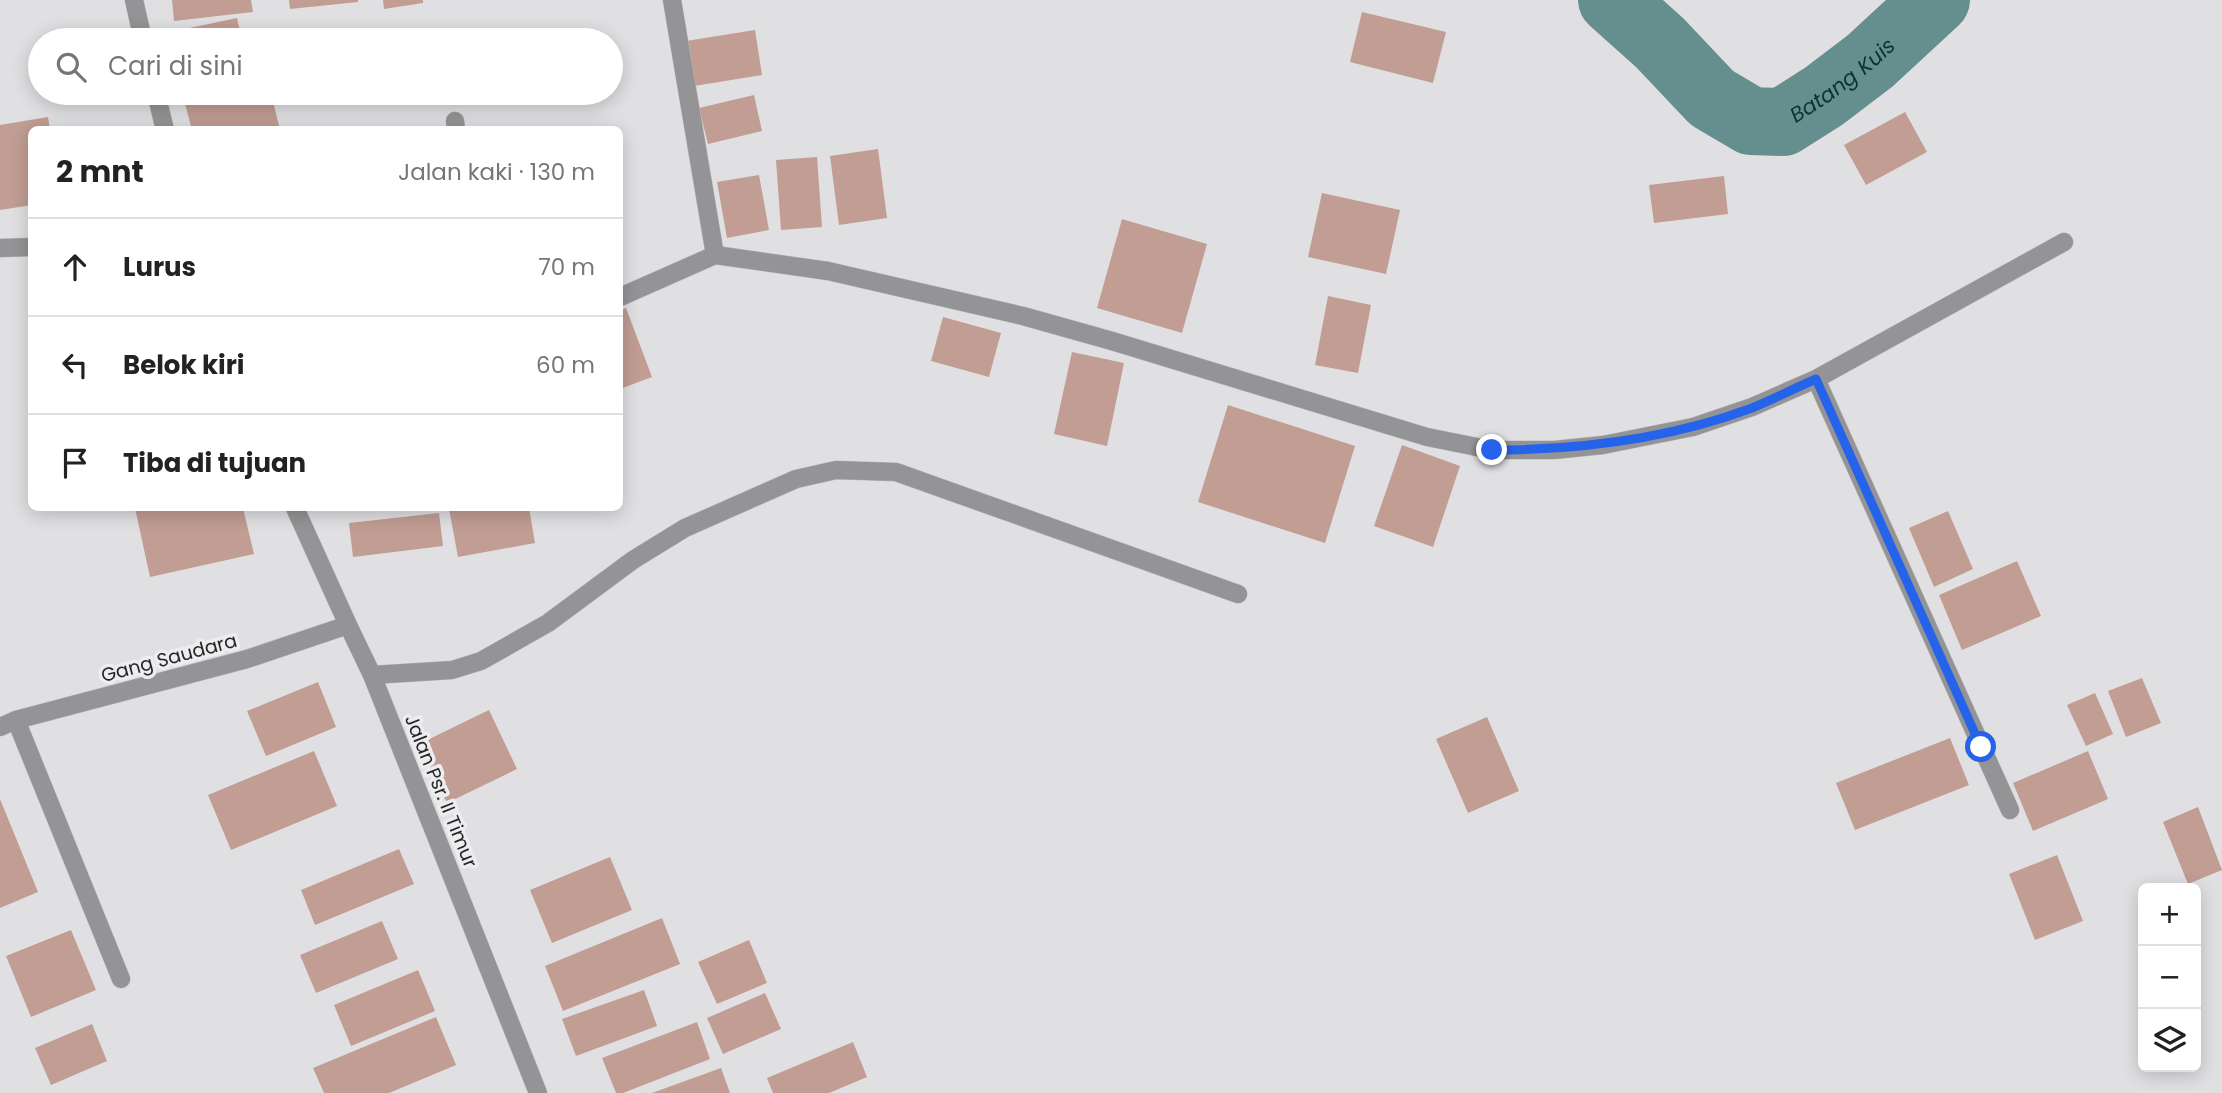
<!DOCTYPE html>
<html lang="id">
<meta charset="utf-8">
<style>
:root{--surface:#fff;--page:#f2f2f2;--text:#222;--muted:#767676;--line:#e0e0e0}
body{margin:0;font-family:Poppins,sans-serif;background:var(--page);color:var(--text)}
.controls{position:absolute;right:21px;bottom:21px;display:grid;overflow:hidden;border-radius:10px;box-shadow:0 4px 18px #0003}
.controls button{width:63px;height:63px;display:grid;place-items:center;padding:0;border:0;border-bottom:2px solid var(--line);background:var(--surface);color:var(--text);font:35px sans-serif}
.stop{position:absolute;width:21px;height:21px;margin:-16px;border:5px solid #2563eb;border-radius:50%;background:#fff}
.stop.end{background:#2563eb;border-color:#fff;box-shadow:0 2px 7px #0008}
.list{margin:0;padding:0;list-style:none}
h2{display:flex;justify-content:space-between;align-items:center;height:91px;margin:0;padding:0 28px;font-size:30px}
h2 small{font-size:23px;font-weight:400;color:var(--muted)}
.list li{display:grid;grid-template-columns:46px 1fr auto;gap:21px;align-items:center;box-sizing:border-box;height:98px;padding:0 28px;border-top:2px solid var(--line)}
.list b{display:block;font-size:26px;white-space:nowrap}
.list em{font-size:23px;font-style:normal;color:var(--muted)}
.icon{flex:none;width:38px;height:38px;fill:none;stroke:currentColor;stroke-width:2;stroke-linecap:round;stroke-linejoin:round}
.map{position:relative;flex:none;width:2222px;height:1093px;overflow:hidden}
.search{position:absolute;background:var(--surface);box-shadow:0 4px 18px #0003;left:28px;top:28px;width:595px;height:77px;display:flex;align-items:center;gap:18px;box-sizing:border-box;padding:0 24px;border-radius:38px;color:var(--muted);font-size:26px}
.panel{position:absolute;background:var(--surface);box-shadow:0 4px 18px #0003;left:28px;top:126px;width:595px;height:385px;border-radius:10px}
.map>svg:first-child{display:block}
</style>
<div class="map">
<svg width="2222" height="1093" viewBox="0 0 2222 1093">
<rect width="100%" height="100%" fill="#e0e0e3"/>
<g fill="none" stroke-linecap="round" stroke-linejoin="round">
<path stroke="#658e8e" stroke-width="68" id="s1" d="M1612 0 1660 43 1712 98 1751 121 1783 122 1824 96 1870 61 1936 0"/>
</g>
<path fill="#c19d93" d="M172 0H251L253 12 174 21Z
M289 0H358V2L290 9Z
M383 0H423V3L384 9Z
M1362 12 1446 32 1433 83 1350 62Z
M237 18 242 40H177L175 31Z
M755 30 762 75 694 86 686 41Z
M356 35 357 40H327V39Z
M194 93H271L280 130H192L183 96Z
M754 95 762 131 708 144 699 108Z
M1905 112 1927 152 1866 185 1844 145Z
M48 117 50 130H32V205L0 210V125Z
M878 149 887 218 839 225 830 156Z
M817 157 822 227 781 230 776 160Z
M759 175 769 230 727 238 717 182Z
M1724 176 1728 214 1654 223 1649 185Z
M1322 193 1400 210 1386 274 1308 257Z
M1122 219 1207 244 1182 333 1097 308Z
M1328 296 1371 305 1358 373 1315 365Z
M626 308 652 377 620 389V310Z
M943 317 1001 333 989 377 931 361Z
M1072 352 1124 363 1107 446 1054 434Z
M1228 405 1355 446 1325 543 1198 502Z
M1402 445 1460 466 1433 547 1374 526Z
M135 508H243L254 554 150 577Z
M455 508H529L535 543 458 557 449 509Z
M1948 511 1973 569 1934 587 1909 528Z
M439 513 443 546 353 557 349 523Z
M2017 561 2041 616 1962 650 1939 595Z
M2142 678 2161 723 2126 737 2108 691Z
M318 682 336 727 266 756 247 711Z
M2095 693 2113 734 2086 746 2067 705Z
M489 710 517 769 447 803 419 744Z
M1487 717 1519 791 1468 813 1436 739Z
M1950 738 1969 785 1855 830 1836 783Z
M314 751 337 806 231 850 208 795Z
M2088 751 2108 799 2033 831 2013 783Z
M0 799 38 892 0 908Z
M2198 807 2222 870 2188 884 2163 822Z
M399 849 414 884 315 925 301 890Z
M2057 855 2083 921 2035 940 2009 874Z
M610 857 632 910 552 943 530 890Z
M662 918 680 964 563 1011 545 966Z
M382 921 398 959 316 993 300 955Z
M71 930 96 990 31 1017 6 956Z
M749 940 767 983 717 1004 698 962Z
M418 970 435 1011 351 1046 334 1005Z
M644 990 657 1026 576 1056 562 1019Z
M765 993 781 1029 723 1054 707 1018Z
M436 1017 456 1065 389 1093H324L313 1068Z
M697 1022 710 1059 623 1093H616L602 1058Z
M92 1024 107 1061 51 1085 35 1048Z
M853 1042 867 1077 829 1093H773L767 1078Z
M721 1068 730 1093H652Z"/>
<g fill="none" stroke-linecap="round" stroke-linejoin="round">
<defs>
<path id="minor" d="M134 0 143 40
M672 0 715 255
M156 93 165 130
M455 121 456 130
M0 248 32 247
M620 297 715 255 828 271 1023 316 1112 341 1427 437 1492 450H1554L1603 445 1693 427 1752 407 1816 379 2064 242
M1816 379 2010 810
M295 508 348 625 372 675 538 1093
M372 675 452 670 481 661 548 623 633 560 685 528 796 479 836 470 896 472 1238 594
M16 720 121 979
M0 727 16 720 247 659 348 625"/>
</defs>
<use href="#minor" stroke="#bbbbbd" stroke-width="19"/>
<use href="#minor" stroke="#949496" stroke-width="18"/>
</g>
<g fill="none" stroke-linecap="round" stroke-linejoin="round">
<path stroke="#2563eb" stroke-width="9" d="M1492 450C1581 450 1669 439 1752 408 1774 399 1795 388 1816 379L1981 747"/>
</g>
<g text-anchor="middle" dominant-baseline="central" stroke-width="7" stroke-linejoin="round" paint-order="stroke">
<g font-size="19" fill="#262627" stroke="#ededf0">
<text transform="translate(169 658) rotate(-15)">Gang Saudara</text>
<text transform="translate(441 791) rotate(68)">Jalan Psr. II Timur</text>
</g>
<g font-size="21" font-style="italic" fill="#093435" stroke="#ededf0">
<text stroke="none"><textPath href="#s1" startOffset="290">Batang Kuis</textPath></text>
</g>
</g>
</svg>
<div class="controls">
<button>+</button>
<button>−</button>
<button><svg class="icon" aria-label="layers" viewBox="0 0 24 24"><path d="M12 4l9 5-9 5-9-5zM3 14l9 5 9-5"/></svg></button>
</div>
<div class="stop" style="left:1981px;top:747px"></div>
<div class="stop end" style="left:1492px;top:450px"></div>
<div class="search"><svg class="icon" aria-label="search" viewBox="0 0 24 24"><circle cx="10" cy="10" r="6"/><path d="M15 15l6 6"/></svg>Cari di sini</div>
<section class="panel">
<h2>2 mnt<small>Jalan kaki · 130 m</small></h2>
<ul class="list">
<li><svg class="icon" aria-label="ahead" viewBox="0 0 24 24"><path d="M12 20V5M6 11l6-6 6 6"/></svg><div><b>Lurus</b></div><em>70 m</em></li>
<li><svg class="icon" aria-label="left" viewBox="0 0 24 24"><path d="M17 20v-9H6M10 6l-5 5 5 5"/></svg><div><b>Belok kiri</b></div><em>60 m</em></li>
<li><svg class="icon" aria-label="arrive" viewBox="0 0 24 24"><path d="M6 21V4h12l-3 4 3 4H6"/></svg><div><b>Tiba di tujuan</b></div></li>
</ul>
</section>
</div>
